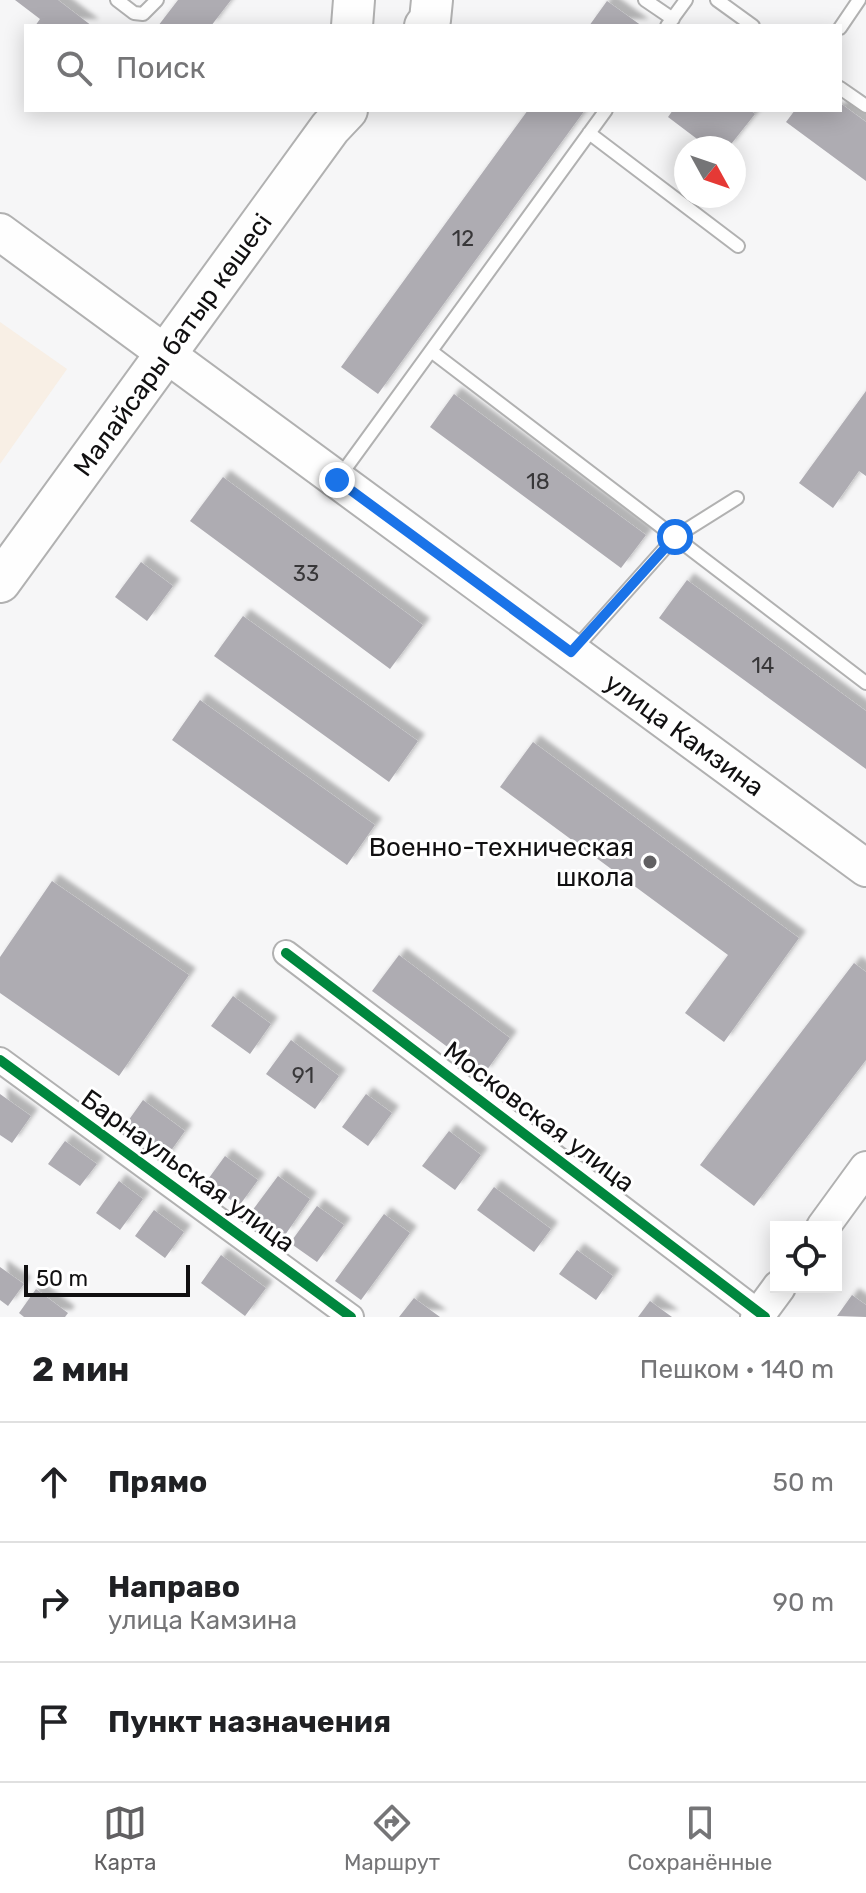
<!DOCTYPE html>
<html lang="ru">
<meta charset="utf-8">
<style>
:root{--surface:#fff;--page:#f2f2f2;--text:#202124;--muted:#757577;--line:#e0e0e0;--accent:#616062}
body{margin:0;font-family:Rubik,sans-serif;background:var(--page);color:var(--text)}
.controls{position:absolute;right:24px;bottom:24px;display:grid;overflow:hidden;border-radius:0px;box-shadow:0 4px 20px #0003}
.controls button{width:72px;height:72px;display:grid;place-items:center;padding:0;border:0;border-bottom:2px solid var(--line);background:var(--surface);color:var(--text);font:40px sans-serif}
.compass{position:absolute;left:674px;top:136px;width:72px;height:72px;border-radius:50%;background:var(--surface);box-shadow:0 4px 20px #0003;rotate:130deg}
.scale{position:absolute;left:24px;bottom:20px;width:166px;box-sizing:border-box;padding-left:8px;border:4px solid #111011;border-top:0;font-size:22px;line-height:28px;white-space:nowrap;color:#111011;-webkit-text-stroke:6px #fff;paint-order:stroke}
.stop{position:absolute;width:24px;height:24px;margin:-18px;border:6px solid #1a73e8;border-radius:50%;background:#fff}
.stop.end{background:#1a73e8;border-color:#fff;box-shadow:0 2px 8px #0008}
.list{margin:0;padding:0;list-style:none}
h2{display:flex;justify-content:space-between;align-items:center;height:104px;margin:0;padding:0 32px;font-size:34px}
h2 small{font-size:26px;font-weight:400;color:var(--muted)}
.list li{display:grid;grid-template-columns:52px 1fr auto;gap:24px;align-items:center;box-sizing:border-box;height:120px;padding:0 32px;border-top:2px solid var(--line)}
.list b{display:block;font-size:30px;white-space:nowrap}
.list p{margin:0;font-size:26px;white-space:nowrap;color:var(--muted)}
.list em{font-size:26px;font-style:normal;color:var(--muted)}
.icon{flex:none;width:44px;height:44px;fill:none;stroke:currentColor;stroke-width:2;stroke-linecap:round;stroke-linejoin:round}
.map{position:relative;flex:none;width:866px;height:1317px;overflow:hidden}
.search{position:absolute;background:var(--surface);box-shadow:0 4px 20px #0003;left:24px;right:24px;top:24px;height:88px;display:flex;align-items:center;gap:20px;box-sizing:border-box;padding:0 28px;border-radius:0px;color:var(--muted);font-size:30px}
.sheet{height:464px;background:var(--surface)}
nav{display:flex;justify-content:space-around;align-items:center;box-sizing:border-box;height:112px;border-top:2px solid var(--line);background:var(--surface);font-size:22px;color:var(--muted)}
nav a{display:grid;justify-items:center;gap:4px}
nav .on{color:var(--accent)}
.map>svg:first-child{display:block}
</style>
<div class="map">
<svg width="866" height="1317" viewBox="0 0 866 1317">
<defs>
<filter id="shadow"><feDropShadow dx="7" dy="-7" stdDeviation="2" flood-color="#0004"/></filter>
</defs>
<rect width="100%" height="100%" fill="#f6f6f7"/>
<path fill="#f8efe5" d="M0 322 67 369 0 464Z"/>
<path fill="#aeacb2" filter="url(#shadow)" d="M15 0H58L92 26H35L40 19Z
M178 0H231L211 26H158Z
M607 1 642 26H589Z
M840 103 866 122V181L786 122 795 110H840Z
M528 110H585L378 394 341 367Z
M673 110H750L755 114 728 148H709L668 117Z
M866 391V476L859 471 833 508 799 483Z
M454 394 646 535 621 568 430 427Z
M223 477 423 625 390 669 190 521Z
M141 562 173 586 147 621 115 597Z
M687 580 866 711V769L659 618Z
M243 616 418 741 389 782 214 656Z
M200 700 375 825 347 865 172 740Z
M533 742 799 938 724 1042 685 1013 728 955 500 787Z
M52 881 189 975 119 1076 0 993V957Z
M399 955 510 1038 484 1074 372 991Z
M854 963 866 972V1060L754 1206 700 1165Z
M233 996 271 1024 250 1054 211 1026Z
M291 1040 339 1076 315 1109 266 1074Z
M0 1094 31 1116 12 1143 0 1135Z
M366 1094 392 1113 368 1146 342 1127Z
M143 1100 185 1131 165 1159 123 1128Z
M449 1131 481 1155 455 1190 422 1166Z
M65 1141 97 1164 80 1186 48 1164Z
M225 1156 258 1180 239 1206 206 1182Z
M278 1176 310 1199 285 1235 252 1211Z
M119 1181 143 1199 120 1230 96 1213Z
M494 1187 551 1229 534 1252 477 1210Z
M317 1206 344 1225 317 1262 290 1243Z
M154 1210 184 1232 165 1258 135 1236Z
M384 1214 410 1233 361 1300 335 1281Z
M577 1250 613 1276 596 1300 559 1274Z
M221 1255 266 1288 245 1316 201 1283Z
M0 1267 24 1284 8 1306 0 1300Z
M36 1289 68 1313 65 1317H24L19 1313Z
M852 1295 866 1305V1317L837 1316Z
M414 1298 440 1317H399Z
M650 1301 672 1317H638Z"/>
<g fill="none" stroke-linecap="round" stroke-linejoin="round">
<defs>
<path id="service" d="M117 0 134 13 143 14 157 0
M645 0 673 19
M717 0 753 26
M667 26 686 0
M840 28 859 0
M840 88 866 106
M589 133 738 246
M431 351 866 683
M340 476 606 110
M574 650 675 537 737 498"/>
<path id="minor" d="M286 953 765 1317
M0 1060 351 1317"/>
<path id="tertiary" d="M823 1227 866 1168
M757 1317 779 1287"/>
<path id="secondary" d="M0 232 866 868"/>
<path id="primary" d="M352 26 354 0
M425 26 430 20 432 0
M0 582 330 128 347 110"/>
</defs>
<use href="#service" stroke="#b1b1b1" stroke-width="16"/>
<use href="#minor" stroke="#b1b1b1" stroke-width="28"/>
<use href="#tertiary" stroke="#b1b1b1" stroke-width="36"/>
<use href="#secondary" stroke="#b1b1b1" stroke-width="40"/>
<use href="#primary" stroke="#b1b1b1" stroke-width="44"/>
<use href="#service" stroke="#fefefe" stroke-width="12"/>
<use href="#minor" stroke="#fefefe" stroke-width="24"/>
<use href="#tertiary" stroke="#fefefe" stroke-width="32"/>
<use href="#secondary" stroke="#fefefe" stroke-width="36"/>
<use href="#primary" stroke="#fefefe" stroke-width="40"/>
<defs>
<path id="cycleway" d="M286 953 765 1317
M0 1060 351 1317"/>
</defs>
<use href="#cycleway" stroke="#fff" stroke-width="15"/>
<use href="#cycleway" stroke="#00873e" stroke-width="10"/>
</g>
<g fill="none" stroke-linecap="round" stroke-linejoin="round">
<path stroke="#1a73e8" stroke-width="10" d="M337 480 571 652 675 537"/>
</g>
<circle fill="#616062" stroke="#fff" stroke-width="3" cx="650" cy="862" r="8"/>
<g text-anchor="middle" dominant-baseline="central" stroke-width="6" stroke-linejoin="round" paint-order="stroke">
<g font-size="22" fill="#383739">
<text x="463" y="238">12</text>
<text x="538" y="481">18</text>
<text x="306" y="573">33</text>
<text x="763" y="665">14</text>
<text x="303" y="1075">91</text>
</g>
<g font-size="26" fill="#111011" stroke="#fff">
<text transform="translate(173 345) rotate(-54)">Малайсары батыр көшесі</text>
<text transform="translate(684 735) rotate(36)">улица Камзина</text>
<text transform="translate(539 1117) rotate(37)">Московская улица</text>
<text transform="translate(188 1171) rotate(36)">Барнаульская улица</text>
</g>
<g font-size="26" fill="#111011" stroke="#fff" text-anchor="end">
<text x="634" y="847">Военно-техническая<tspan x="634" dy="30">школа</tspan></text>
</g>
</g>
</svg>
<div class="controls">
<button><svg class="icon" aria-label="locate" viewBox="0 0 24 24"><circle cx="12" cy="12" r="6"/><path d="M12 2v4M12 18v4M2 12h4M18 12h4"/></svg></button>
</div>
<svg class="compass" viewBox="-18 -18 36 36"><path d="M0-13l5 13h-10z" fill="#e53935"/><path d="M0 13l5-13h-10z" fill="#757577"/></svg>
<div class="scale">50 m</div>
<div class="stop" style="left:675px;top:537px"></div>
<div class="stop end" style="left:337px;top:480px"></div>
<div class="search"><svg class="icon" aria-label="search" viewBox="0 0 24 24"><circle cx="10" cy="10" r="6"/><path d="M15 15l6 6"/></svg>Поиск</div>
</div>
<section class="sheet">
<h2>2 мин<small>Пешком · 140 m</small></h2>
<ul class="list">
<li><svg class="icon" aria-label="ahead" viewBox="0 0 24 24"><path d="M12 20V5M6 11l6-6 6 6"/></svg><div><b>Прямо</b></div><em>50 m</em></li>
<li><svg class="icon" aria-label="right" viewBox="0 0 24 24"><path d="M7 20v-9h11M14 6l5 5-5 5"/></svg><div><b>Направо</b><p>улица Камзина</p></div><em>90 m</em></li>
<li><svg class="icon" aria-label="arrive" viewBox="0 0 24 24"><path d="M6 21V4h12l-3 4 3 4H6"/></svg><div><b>Пункт назначения</b></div></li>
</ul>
</section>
<nav>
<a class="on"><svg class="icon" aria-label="map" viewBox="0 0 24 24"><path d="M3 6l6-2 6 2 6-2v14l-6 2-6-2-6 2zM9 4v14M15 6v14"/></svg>Карта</a>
<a><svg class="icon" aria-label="directions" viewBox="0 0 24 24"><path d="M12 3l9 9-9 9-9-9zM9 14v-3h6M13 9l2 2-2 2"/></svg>Маршрут</a>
<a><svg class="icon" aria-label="saved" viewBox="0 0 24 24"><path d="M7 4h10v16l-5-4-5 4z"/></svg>Сохранённые</a>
</nav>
